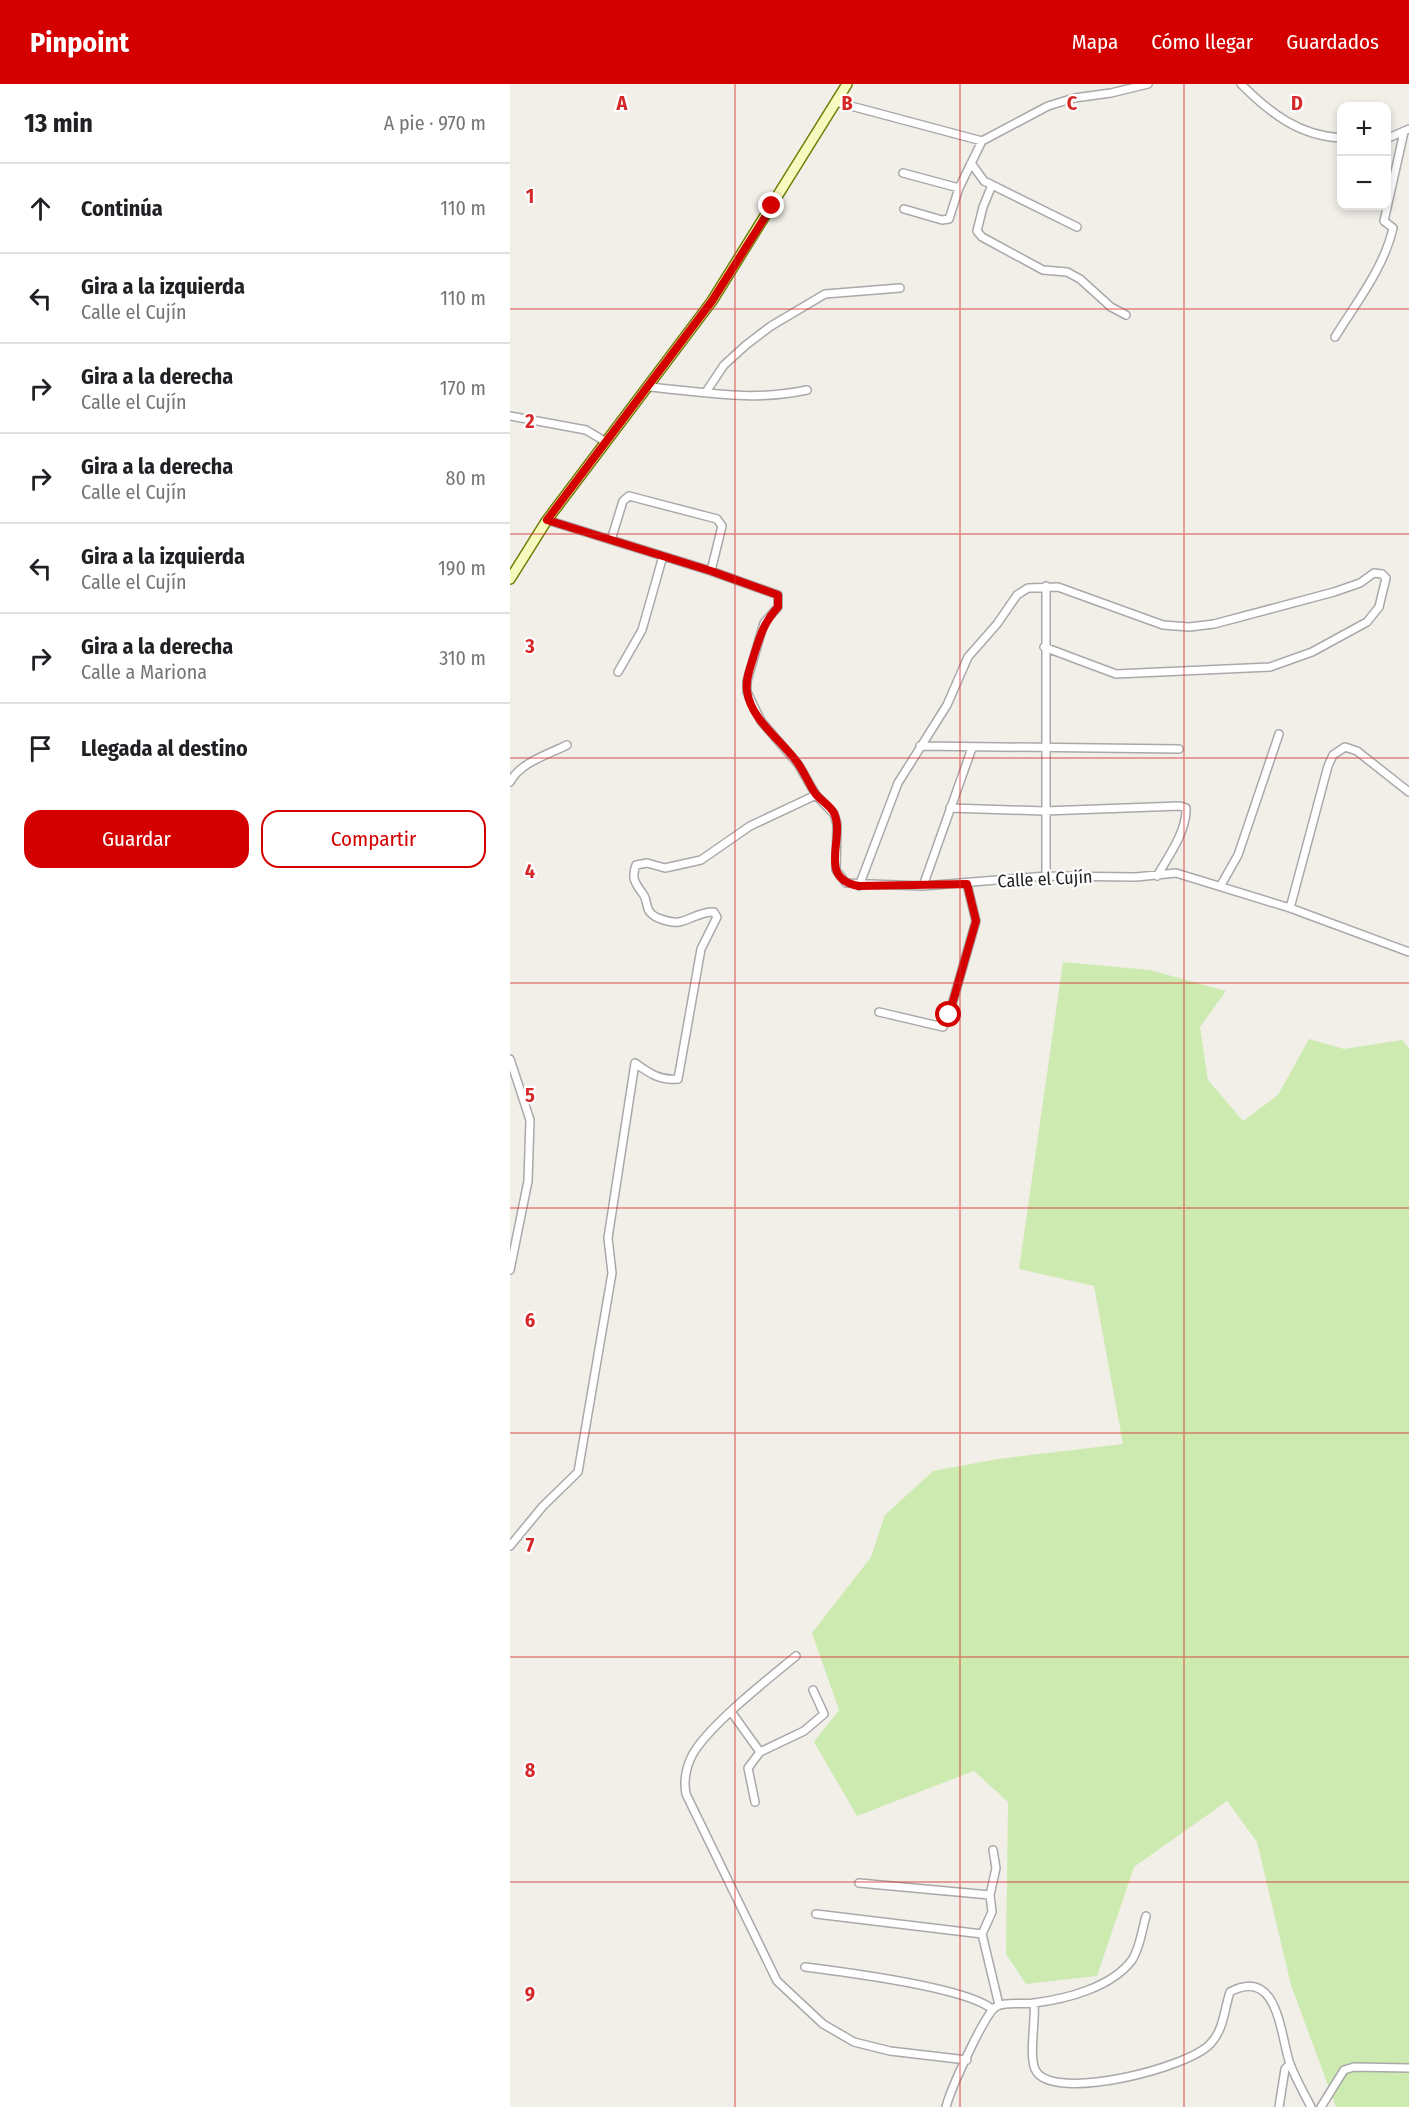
<!DOCTYPE html>
<html lang="es">
<meta charset="utf-8">
<style>
:root{--surface:#fff;--page:#f6f6f6;--text:#202124;--muted:#757577;--line:#e0e0e0;--accent:#d40000}
body{margin:0;font-family:"Fira Sans Condensed",sans-serif;background:var(--page);color:var(--text)}
.controls{position:absolute;right:18px;top:18px;display:grid;overflow:hidden;border-radius:12px;box-shadow:0 3px 9px #0003}
.controls button{width:54px;height:54px;display:grid;place-items:center;padding:0;border:0;border-bottom:2px solid var(--line);background:var(--surface);color:var(--text);font:30px sans-serif}
.stop{position:absolute;width:18px;height:18px;margin:-14px;border:4px solid #d40000;border-radius:50%;background:#fff}
.stop.end{background:#d40000;border-color:#fff;box-shadow:0 2px 6px #0008}
.list{margin:0;padding:0;list-style:none}
h2{display:flex;justify-content:space-between;align-items:center;height:78px;margin:0;padding:0 24px;font-size:26px}
h2 small{font-size:20px;font-weight:400;color:var(--muted)}
.list li{display:grid;grid-template-columns:39px 1fr auto;gap:18px;align-items:center;box-sizing:border-box;height:90px;padding:0 24px;border-top:2px solid var(--line)}
.list b{display:block;font-size:22px;white-space:nowrap}
.list p{margin:0;font-size:20px;white-space:nowrap;color:var(--muted)}
.list em{font-size:20px;font-style:normal;color:var(--muted)}
.actions{display:flex;gap:12px;padding:18px 24px}
.actions a{flex:1;padding:14px 0;border:2px solid var(--accent);border-radius:18px;text-align:center;font-size:21px;color:var(--accent)}
.actions .main{background:var(--accent);color:#fff}
.icon{flex:none;width:33px;height:33px;fill:none;stroke:currentColor;stroke-width:2;stroke-linecap:round;stroke-linejoin:round}
.map{position:relative;flex:none;width:899px;height:2023px;overflow:hidden}
header{display:flex;align-items:center;gap:36px;box-sizing:border-box;height:84px;padding:0 30px;background:var(--accent);color:#fff}
header strong{font-size:28px}
nav{display:flex;gap:33px;margin-inline-start:auto;font-size:21px}
main{display:flex}
aside{flex:1;background:var(--surface)}
.map>svg:first-child{display:block}
</style>
<header>
<strong>Pinpoint</strong>
<nav><a>Mapa</a><a>Cómo llegar</a><a>Guardados</a></nav>
</header>
<main>
<aside>
<h2>13 min<small>A pie · 970 m</small></h2>
<ul class="list">
<li><svg class="icon" aria-label="ahead" viewBox="0 0 24 24"><path d="M12 20V5M6 11l6-6 6 6"/></svg><div><b>Continúa</b></div><em>110 m</em></li>
<li><svg class="icon" aria-label="left" viewBox="0 0 24 24"><path d="M17 20v-9H6M10 6l-5 5 5 5"/></svg><div><b>Gira a la izquierda</b><p>Calle el Cujín</p></div><em>110 m</em></li>
<li><svg class="icon" aria-label="right" viewBox="0 0 24 24"><path d="M7 20v-9h11M14 6l5 5-5 5"/></svg><div><b>Gira a la derecha</b><p>Calle el Cujín</p></div><em>170 m</em></li>
<li><svg class="icon" aria-label="right" viewBox="0 0 24 24"><path d="M7 20v-9h11M14 6l5 5-5 5"/></svg><div><b>Gira a la derecha</b><p>Calle el Cujín</p></div><em>80 m</em></li>
<li><svg class="icon" aria-label="left" viewBox="0 0 24 24"><path d="M17 20v-9H6M10 6l-5 5 5 5"/></svg><div><b>Gira a la izquierda</b><p>Calle el Cujín</p></div><em>190 m</em></li>
<li><svg class="icon" aria-label="right" viewBox="0 0 24 24"><path d="M7 20v-9h11M14 6l5 5-5 5"/></svg><div><b>Gira a la derecha</b><p>Calle a Mariona</p></div><em>310 m</em></li>
<li><svg class="icon" aria-label="arrive" viewBox="0 0 24 24"><path d="M6 21V4h12l-3 4 3 4H6"/></svg><div><b>Llegada al destino</b></div></li>
</ul>
<div class="actions"><a class="main">Guardar</a><a>Compartir</a></div>
</aside>
<div class="map">
<svg width="899" height="2023" viewBox="0 0 899 2023">
<rect width="100%" height="100%" fill="#f2efe9"/>
<path fill="#cdebb0" d="M553 878 640 886 716 907 690 943 698 996 733 1037 768 1011 799 955 834 965 892 956 899 964V2023H826L781 1901 747 1758 717 1717 624 1783 587 1892 516 1900 496 1870 498 1718 464 1687 347 1732 304 1658 329 1626 302 1549 361 1473 375 1431 423 1387 488 1375 613 1360 584 1202 509 1185Z"/>
<g fill="none" stroke-linecap="round" stroke-linejoin="round">
<defs>
<path id="street" d="M731 0C760 29 789 52 832 54
M326 18 472 57
M876 55 899 45
M461 79 474 97 567 143
M393 89 449 104
M482 101 473 123 467 147 472 153 533 186 557 188 570 195 601 223 616 231
M394 125 432 136 439 135 449 104 472 57 538 22 564 14 601 9 638 0
M825 253C846 219 874 184 883 144L874 137 894 48
M139 303C195 308 240 318 297 306
M196 308 214 281 236 261 261 242 315 210 390 204
M0 332 76 346 96 358
M37 436 201 487 268 511V523L254 539 237 597V608L251 637 288 680 306 711 324 730 327 740 326 786 336 799 413 802 536 792 626 793 666 789 780 824 899 868
M101 456 113 417 119 412 207 435 212 442 201 487
M536 502V792
M108 588 132 546 153 472
M410 662 669 665
M0 698C11 678 37 671 57 661
M440 724 534 727 670 722 676 724C677 747 658 773 647 792
M711 801 728 771 769 650
M349 802 388 699 437 621 458 573 487 540 507 511 518 504 548 503 653 541 679 543 704 540 824 508 850 499 864 489 872 490 876 494 869 523 857 538 802 568 760 583 606 590 534 563
M413 802 462 664
M780 824 818 682 823 671 835 663 847 667 899 708
M369 928 433 943 439 931 466 837 457 800
M0 975 20 1036 18 1097 0 1186
M0 1462 33 1422 68 1388 102 1189 98 1154 125 979C139 989 150 997 168 995L191 865 207 833 204 828C181 828 176 845 151 835 147 834 142 831 139 827 136 822 137 815 133 810 125 799 121 794 126 781L137 779 155 784 191 776 240 742 306 711
M286 1572C257 1596 207 1635 186 1665 177 1678 173 1695 176 1710L267 1897 313 1940 344 1958 380 1967 457 1976
M222 1629 250 1668 238 1684 245 1718
M250 1668 294 1647 314 1630 303 1606
M483 1766 486 1784 480 1811 482 1828 472 1850 489 1921
M349 1799 480 1811
M306 1830 472 1850
M295 1883C335 1888 455 1903 482 1925
M524 1919C526 1937 518 1974 526 1987 544 2018 680 1984 701 1959 714 1945 714 1926 720 1908 767 1883 770 1947 779 1977 784 1992 794 2009 801 2023
M436 2023C440 2007 475 1928 487 1922 498 1917 512 1921 524 1919 557 1915 602 1903 622 1876 630 1864 632 1846 636 1832
M769 2023 775 1985 780 1980
M811 2023 834 1986 844 1983 899 1984"/>
<path id="secondary" d="M0 495 37 436 202 217 337 0"/>
</defs>
<use href="#street" stroke="#a9a9a9" stroke-width="10"/>
<use href="#secondary" stroke="#707d05" stroke-width="12"/>
<use href="#street" stroke="#fff" stroke-width="7"/>
<use href="#secondary" stroke="#f7fabf" stroke-width="9"/>
</g>
<g fill="none" stroke-linecap="round" stroke-linejoin="round">
<path stroke="#d40000" stroke-width="8" d="M262 122 202 217 37 436 201 487 268 511V523C254 538 250 552 244 571 241 582 235 595 237 607 241 637 274 658 289 681 295 690 299 700 305 709 311 717 320 721 324 729 336 755 306 794 349 802L457 800 466 837 439 931"/>
</g>
<path fill="none" stroke="#d62828" stroke-width="1.5" stroke-opacity="0.55" d="M225 0V2023M450 0V2023M674 0V2023M0 225H899M0 450H899M0 674H899M0 899H899M0 1124H899M0 1349H899M0 1573H899M0 1798H899"/>
<g text-anchor="middle" dominant-baseline="central" stroke-width="4.5" stroke-linejoin="round" paint-order="stroke">
<g font-size="18" fill="#222" stroke="#fff">
<text transform="translate(535 795) rotate(-3)">Calle el Cujín</text>
</g>
</g>
<g font-size="20" text-anchor="middle" font-weight="bold" fill="#d62828" stroke="#fff" stroke-width="4.5" stroke-linejoin="round" paint-order="stroke">
<text x="112" y="26">A</text>
<text x="337" y="26">B</text>
<text x="562" y="26">C</text>
<text x="787" y="26">D</text>
<text x="20" y="119">1</text>
<text x="20" y="344">2</text>
<text x="20" y="569">3</text>
<text x="20" y="794">4</text>
<text x="20" y="1018">5</text>
<text x="20" y="1243">6</text>
<text x="20" y="1468">7</text>
<text x="20" y="1693">8</text>
<text x="20" y="1917">9</text>
</g>
</svg>
<div class="controls">
<button>+</button>
<button>−</button>
</div>
<div class="stop" style="left:439px;top:931px"></div>
<div class="stop end" style="left:262px;top:122px"></div>
</div>
</main>
